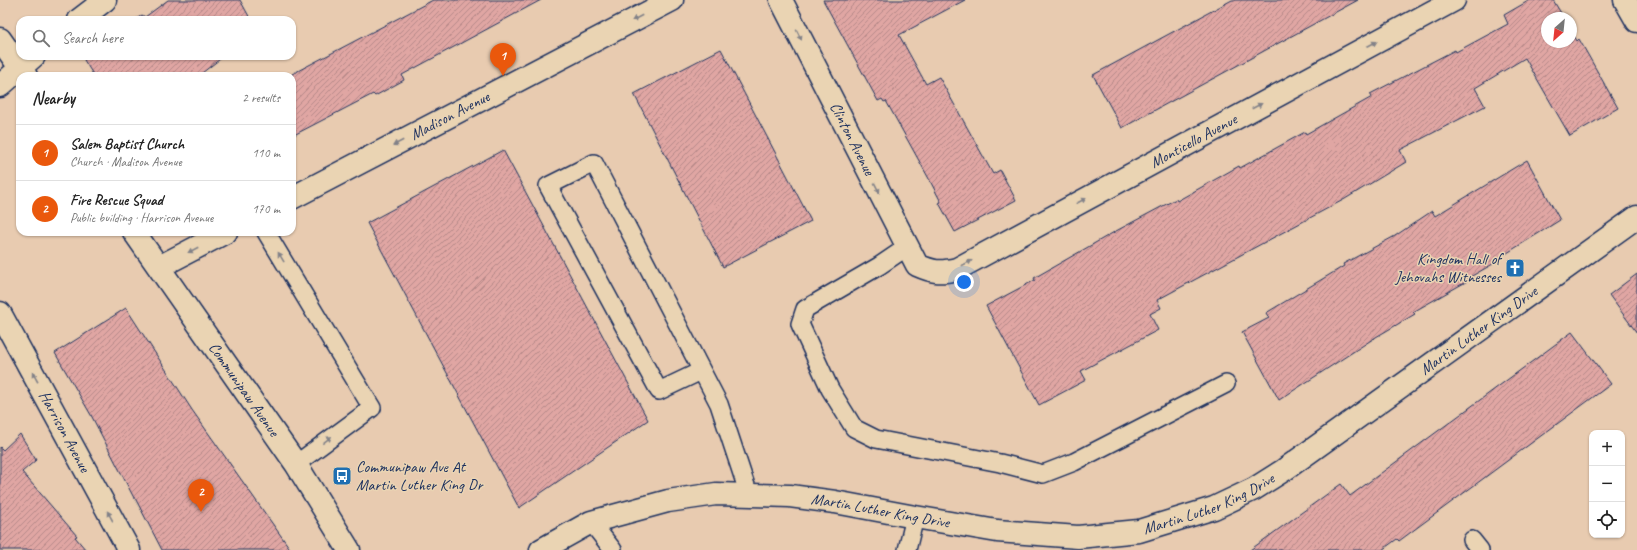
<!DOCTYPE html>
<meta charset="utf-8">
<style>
:root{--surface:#fff;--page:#f6f6f6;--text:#222;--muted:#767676;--line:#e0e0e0;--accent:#ea580c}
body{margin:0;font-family:Caveat,sans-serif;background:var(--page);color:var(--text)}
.controls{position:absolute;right:12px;bottom:12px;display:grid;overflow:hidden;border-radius:8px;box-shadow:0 1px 3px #0004}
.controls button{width:36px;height:36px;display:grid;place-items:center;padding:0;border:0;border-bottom:1px solid var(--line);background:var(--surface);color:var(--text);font:20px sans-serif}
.compass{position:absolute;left:1541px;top:12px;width:36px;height:36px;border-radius:50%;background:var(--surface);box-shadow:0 1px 3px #0004;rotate:207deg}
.you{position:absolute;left:964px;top:282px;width:14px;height:14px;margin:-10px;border:3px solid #fff;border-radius:50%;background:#1a73e8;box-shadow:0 0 0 6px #1a73e833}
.badge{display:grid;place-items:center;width:26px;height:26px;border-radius:50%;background:var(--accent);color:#fff;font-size:13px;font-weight:700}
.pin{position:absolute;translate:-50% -33px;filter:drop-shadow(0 1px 2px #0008)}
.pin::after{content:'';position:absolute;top:21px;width:14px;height:12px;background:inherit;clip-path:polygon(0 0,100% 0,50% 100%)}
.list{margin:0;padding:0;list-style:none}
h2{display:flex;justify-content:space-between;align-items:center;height:52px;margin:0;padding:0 16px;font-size:17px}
h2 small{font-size:13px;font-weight:400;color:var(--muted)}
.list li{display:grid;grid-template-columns:26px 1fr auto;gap:12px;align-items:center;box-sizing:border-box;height:56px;padding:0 16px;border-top:1px solid var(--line)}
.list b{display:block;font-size:15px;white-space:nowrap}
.list p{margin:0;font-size:13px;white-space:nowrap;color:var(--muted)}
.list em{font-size:13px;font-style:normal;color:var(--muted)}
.icon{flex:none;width:22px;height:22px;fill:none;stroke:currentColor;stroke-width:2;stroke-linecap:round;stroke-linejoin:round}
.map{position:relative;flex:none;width:1637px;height:550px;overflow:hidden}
.search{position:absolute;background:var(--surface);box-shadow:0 1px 3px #0004;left:16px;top:16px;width:280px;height:44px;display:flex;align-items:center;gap:10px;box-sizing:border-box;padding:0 14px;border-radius:12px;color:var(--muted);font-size:15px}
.panel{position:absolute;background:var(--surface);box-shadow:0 1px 3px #0004;left:16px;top:72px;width:280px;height:164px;border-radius:12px}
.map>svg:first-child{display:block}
</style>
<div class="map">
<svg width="1637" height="550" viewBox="0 0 1637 550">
<defs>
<pattern id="building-hatch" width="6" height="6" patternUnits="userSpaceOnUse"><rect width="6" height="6" fill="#e0a6a3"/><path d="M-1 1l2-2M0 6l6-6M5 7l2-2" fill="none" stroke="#b58888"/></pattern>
</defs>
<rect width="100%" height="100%" fill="#e8cbb0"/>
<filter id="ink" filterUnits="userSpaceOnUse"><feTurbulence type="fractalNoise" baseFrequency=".025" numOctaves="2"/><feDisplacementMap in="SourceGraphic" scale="8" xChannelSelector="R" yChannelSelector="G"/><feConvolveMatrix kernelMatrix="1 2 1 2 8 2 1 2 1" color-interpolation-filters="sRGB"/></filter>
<g filter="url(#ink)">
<path fill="url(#building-hatch)" stroke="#1b2f5e" d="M168 0H240L251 20H135L142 15 145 17Z
M433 0H541L402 75 404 80 375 96 373 94 292 136V74Z
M823 0H965L899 35 926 84 939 77 993 174 1000 170 1016 200 955 232 939 203 941 202 928 177 886 101 884 102 882 99 878 101Z
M1232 0H1358L1122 128 1093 75Z
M1530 0H1553L1564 18H1547V42H1571V30L1577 41 1579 39 1618 108 1570 136 1525 58 1475 88 1485 106 1400 150 1406 162 1345 199 1157 300 1161 308 1150 314 1158 330 1081 371 1086 380 1039 405 986 306 1035 280 1034 278 1116 231 1176 199 1177 201 1239 166 1240 168 1305 132 1306 134 1372 97 1370 94 1455 50 1456 52 1508 24 1504 15Z
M721 49 811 221 723 267 634 94Z
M89 56H224L198 76H94L84 60Z
M503 150 648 420 519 508 367 223Z
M1527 160 1560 220 1499 258 1500 260 1470 277 1471 279 1413 312 1415 314 1376 337 1279 400 1242 332 1269 318 1266 313 1344 266 1343 264 1395 236 1432 211 1435 216Z
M1637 274V333L1609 295Z
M126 308 192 410 291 550H162L135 498H134L91 415 55 353Z
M1572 332 1611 384 1399 541 1397 539 1382 550H1250L1341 484 1350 496Z
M20 434 36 460 22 472 77 536 75 537 86 550H0V447L3 450Z"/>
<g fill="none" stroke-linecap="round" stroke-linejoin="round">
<defs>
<path id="lane" d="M266 232 372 408 296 464
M907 247 879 266 805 309 800 324 830 389 854 428 876 439 1000 463 1043 474 1074 462 1226 384
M701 371 659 391 548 186 594 163 719 404 749 495
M591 522 613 550
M1472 540 1480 550
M907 550 915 517"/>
<g id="street">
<path id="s1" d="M781 0 917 265C933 272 939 273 957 269L1454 0"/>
<path d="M1625 0 1637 21"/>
<path d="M79 20 105 0"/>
<path d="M0 86 34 56"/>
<path id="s2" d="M292 198 672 0"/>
<path d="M159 267 226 232"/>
<path id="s3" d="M0 313 129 550"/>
</g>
<g id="secondary">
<path d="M0 39 26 76"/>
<path id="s4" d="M134 232 296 464 349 550"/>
<path id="s5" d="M541 550 591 522 668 501 716 494 790 496 835 502 915 517 997 531 1078 537 1139 531 1214 508 1254 489 1284 470 1637 217"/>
</g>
</defs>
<use href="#lane" stroke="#1b2f5e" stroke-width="20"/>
<use href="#street" stroke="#1b2f5e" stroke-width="25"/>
<use href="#secondary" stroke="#1b2f5e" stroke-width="25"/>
<use href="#lane" stroke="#ead4b3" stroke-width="17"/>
<use href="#street" stroke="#ead4b3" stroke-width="22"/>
<use href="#secondary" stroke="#ead4b3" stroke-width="22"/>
</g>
<defs><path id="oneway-solid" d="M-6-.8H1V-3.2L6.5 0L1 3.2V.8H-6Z"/></defs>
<g fill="#828288">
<use href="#oneway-solid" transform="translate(637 18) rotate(152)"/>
<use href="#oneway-solid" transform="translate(799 35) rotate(63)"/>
<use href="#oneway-solid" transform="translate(1372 44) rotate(-28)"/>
<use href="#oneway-solid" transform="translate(1257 106) rotate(-28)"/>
<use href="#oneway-solid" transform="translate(398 143) rotate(152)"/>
<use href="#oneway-solid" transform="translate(877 188) rotate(63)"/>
<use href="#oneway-solid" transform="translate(1081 201) rotate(-28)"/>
<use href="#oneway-solid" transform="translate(193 250) rotate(152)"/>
<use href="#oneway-solid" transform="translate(281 257) rotate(-121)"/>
<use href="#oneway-solid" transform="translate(967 263) rotate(-28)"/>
<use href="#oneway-solid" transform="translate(35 377) rotate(-119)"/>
<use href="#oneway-solid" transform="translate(327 440) rotate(-38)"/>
<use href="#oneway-solid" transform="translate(110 516) rotate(-119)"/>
</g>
</g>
<defs>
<symbol id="church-square" viewBox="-11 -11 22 22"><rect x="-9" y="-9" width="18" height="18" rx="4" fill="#1f6fb2" stroke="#ead4b3"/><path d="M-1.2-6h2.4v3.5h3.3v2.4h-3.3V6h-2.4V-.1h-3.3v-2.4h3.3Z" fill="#fff"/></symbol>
<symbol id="bus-square" viewBox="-11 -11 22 22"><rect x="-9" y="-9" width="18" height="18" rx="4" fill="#1f6fb2" stroke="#ead4b3"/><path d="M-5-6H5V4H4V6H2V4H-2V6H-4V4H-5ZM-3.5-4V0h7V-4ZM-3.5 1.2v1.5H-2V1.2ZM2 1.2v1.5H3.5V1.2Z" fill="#fff"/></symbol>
</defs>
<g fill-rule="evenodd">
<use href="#church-square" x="1504" y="257" width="22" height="22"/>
<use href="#bus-square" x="331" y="465" width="22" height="22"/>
</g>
<g text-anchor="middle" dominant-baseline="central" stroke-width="3" stroke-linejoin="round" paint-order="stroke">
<g font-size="16" fill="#1b2f5e" stroke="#ead4b3">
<text stroke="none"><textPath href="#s2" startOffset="178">Madison Avenue</textPath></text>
<text stroke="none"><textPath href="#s1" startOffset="156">Clinton Avenue</textPath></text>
<text stroke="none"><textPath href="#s1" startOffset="608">Monticello Avenue</textPath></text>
<text stroke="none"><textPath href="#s5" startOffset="1010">Martin Luther King Drive</textPath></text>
<text stroke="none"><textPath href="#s4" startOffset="192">Communipaw Avenue</textPath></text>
<text stroke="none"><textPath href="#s3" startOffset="135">Harrison Avenue</textPath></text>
<text stroke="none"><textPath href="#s5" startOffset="687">Martin Luther King Drive</textPath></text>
<text stroke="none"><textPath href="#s5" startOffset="351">Martin Luther King Drive</textPath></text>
</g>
<g font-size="16" fill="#1b2f5e" stroke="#ead4b3" text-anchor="end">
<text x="1501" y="259">Kingdom Hall of<tspan x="1501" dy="18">Jehovahs Witnesses</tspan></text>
<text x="356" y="467" text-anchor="start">Communipaw Ave At<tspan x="356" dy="18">Martin Luther King Dr</tspan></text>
</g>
</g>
</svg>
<div class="controls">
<button>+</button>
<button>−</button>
<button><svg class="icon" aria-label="locate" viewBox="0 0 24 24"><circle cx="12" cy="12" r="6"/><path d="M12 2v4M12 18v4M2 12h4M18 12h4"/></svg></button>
</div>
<svg class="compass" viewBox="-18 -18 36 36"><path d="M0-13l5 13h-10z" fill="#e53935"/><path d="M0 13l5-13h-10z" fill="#767676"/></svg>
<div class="you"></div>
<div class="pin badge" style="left:503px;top:76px">1</div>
<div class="pin badge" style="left:201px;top:512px">2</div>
<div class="search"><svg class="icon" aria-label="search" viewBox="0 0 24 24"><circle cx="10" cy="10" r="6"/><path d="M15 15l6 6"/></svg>Search here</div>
<section class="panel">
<h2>Nearby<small>2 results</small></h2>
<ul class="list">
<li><span class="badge">1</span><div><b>Salem Baptist Church</b><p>Church · Madison Avenue</p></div><em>110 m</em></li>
<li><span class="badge">2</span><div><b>Fire Rescue Squad</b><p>Public building · Harrison Avenue</p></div><em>170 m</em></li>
</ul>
</section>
</div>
